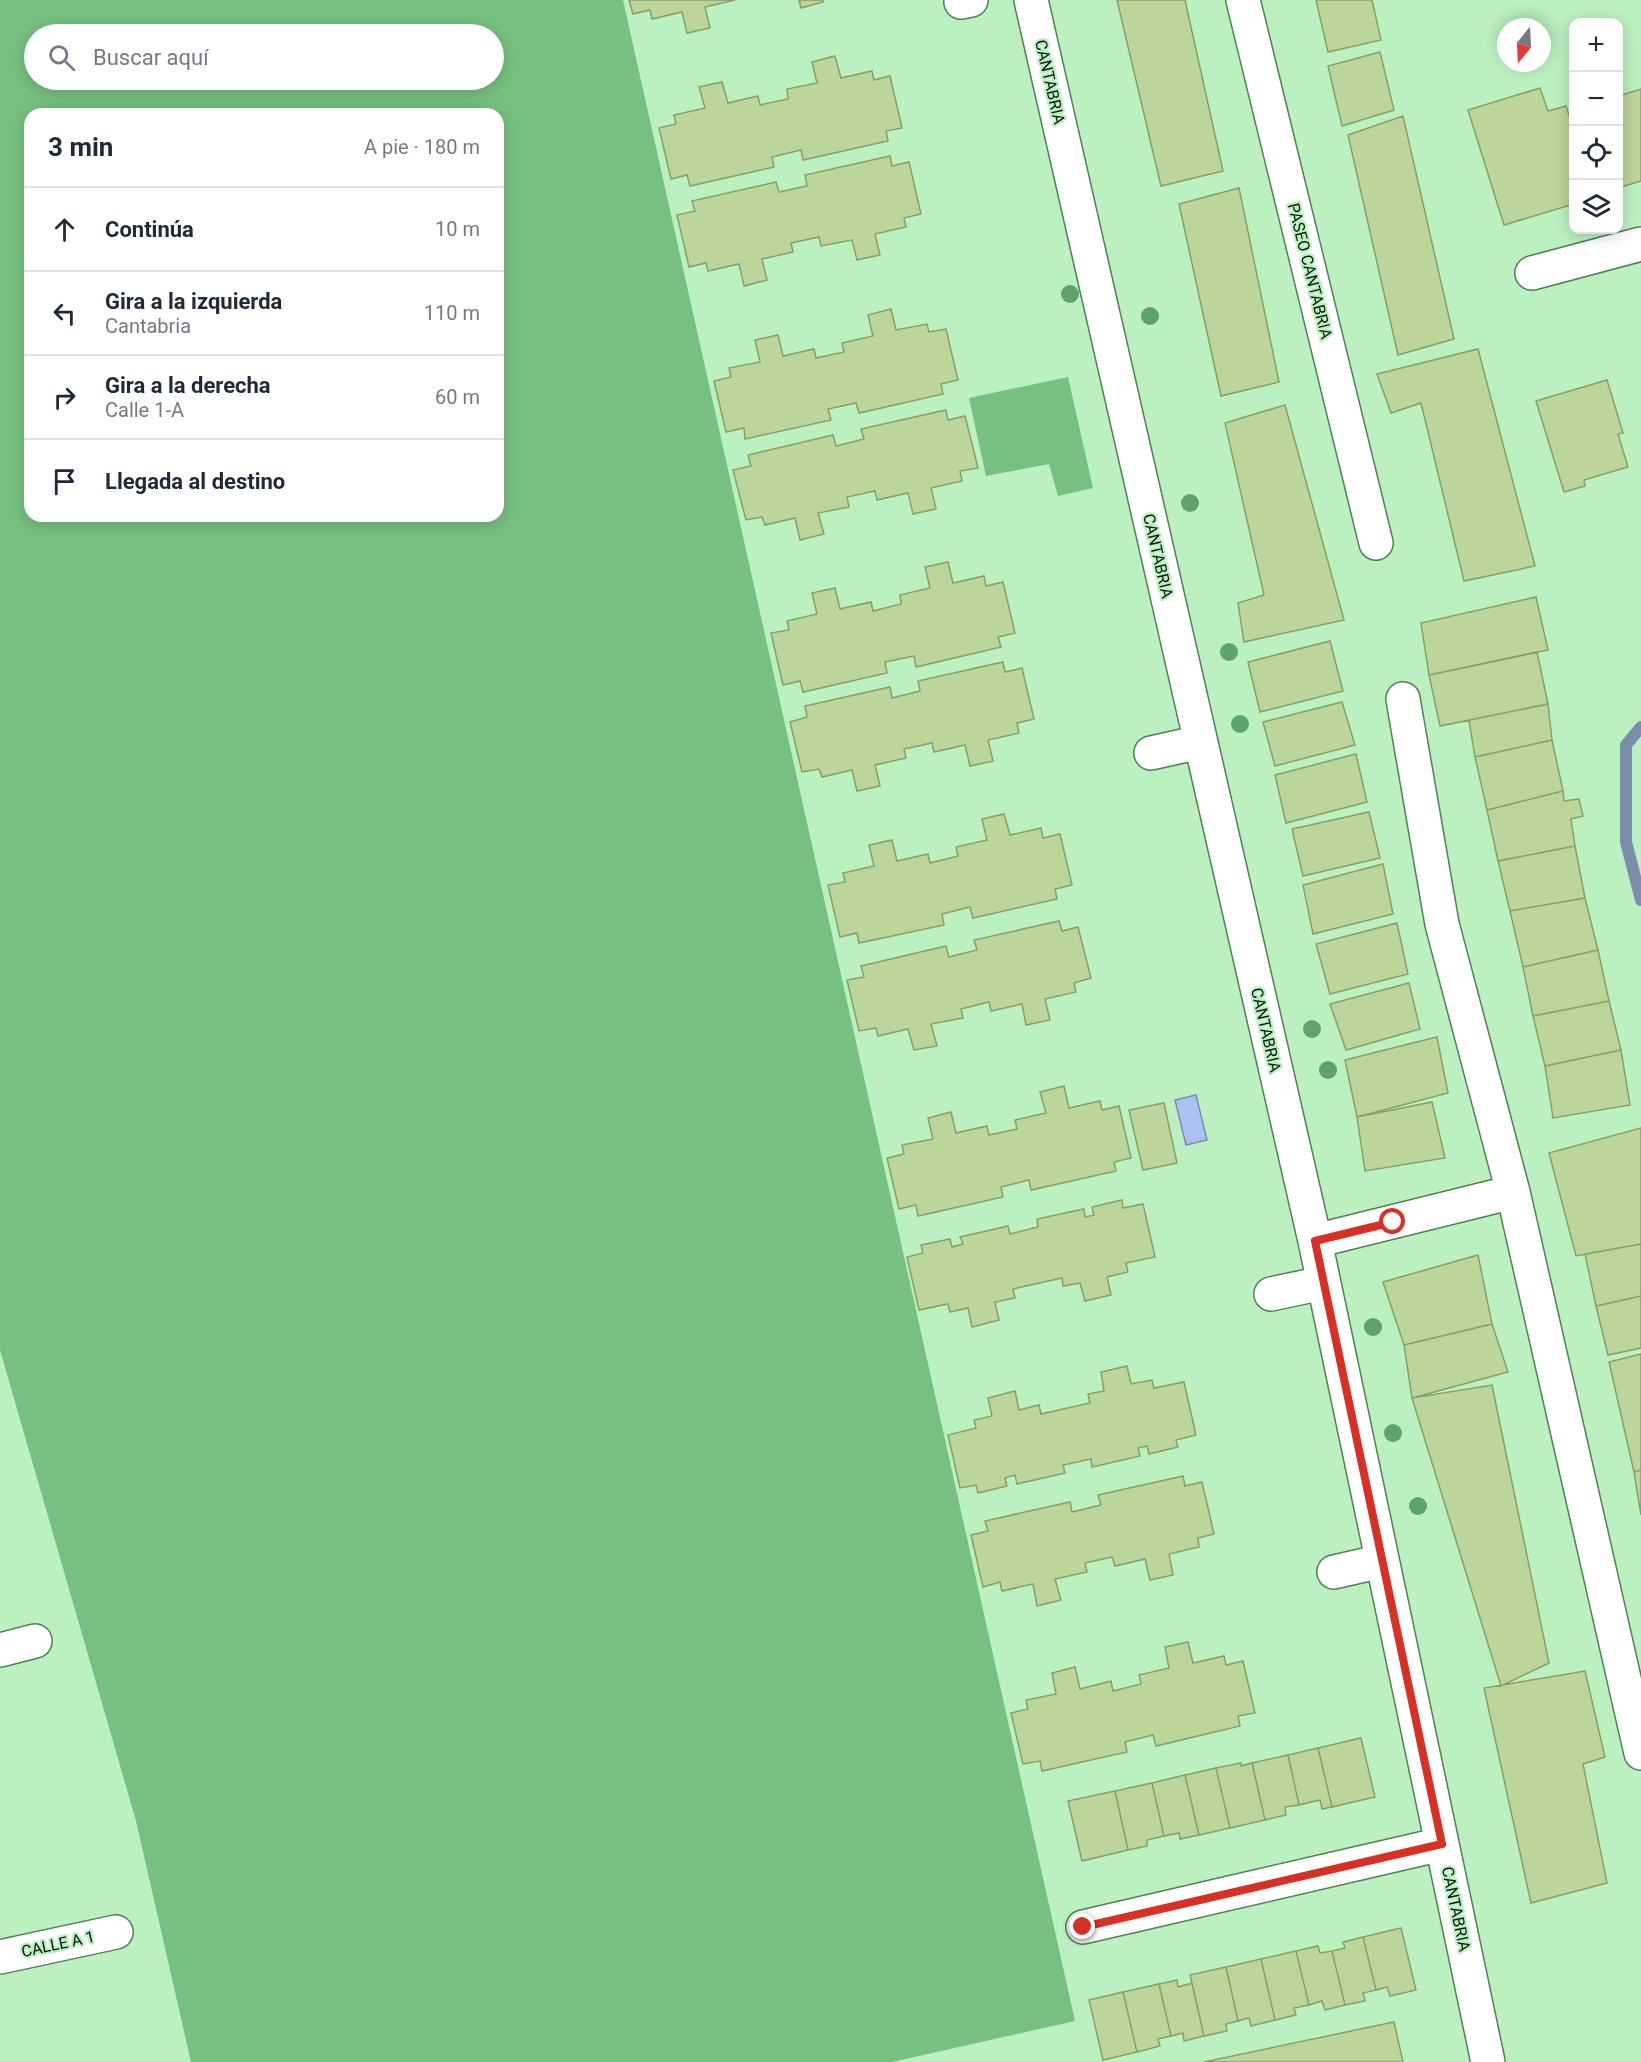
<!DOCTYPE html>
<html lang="es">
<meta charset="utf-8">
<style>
:root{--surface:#fff;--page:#f6f6f7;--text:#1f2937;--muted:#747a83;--line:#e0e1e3}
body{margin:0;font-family:Roboto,sans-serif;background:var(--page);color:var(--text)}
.controls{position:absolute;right:18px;top:18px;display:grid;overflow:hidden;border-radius:12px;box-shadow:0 3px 15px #0003}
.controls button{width:54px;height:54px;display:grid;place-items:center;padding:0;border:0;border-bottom:2px solid var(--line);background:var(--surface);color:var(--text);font:30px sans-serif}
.compass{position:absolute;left:1497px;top:18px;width:54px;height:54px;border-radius:50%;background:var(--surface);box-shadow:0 3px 15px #0003;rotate:198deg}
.stop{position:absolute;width:18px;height:18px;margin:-14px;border:4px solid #d93025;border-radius:50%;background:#fff}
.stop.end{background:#d93025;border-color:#fff;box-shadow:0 2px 6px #0008}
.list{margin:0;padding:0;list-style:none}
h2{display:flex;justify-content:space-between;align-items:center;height:78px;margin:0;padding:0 24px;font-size:26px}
h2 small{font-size:20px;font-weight:400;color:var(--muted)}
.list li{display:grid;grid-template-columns:39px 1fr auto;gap:18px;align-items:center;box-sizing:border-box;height:84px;padding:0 24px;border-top:2px solid var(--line)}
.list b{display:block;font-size:22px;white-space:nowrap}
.list p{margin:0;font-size:20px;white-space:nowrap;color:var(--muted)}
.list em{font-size:20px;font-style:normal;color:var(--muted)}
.icon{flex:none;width:33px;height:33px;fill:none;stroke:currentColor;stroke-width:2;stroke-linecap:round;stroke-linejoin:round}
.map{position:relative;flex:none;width:1641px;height:2062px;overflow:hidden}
.search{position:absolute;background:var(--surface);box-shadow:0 3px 15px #0003;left:24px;top:24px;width:480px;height:66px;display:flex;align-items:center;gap:15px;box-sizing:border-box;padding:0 21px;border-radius:33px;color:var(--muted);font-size:22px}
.panel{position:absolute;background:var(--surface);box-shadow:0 3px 15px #0003;left:24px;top:108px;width:480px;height:414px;border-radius:18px}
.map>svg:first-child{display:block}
</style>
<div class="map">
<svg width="1641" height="2062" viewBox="0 0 1641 2062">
<rect width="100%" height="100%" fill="#bbf0c0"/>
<path fill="#76c181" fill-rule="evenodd" d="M0 0H623L1075 2021 892 2062H191L136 1821 0 1350ZM34 34H494V80H34ZM30 114H498V516H30Z
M1068 377 1093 488 1058 496 1049 464 986 476 969 398Z"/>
<path fill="#acc0f2" stroke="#7a8eac" stroke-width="1.5" d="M1196 1095 1207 1140 1186 1145 1175 1100Z"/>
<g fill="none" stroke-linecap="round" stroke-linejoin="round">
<path stroke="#7a8eac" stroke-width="12" d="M1641 727 1626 745V842L1641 900"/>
</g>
<path fill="#bbd59a" stroke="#879f67" stroke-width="1.5" d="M629 0H735L705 7 710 28 687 33 682 12 652 19 650 10 633 14Z
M799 0H823V2L801 8Z
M1117 0H1185L1223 171 1161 186Z
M1316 0H1372L1381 40 1328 52Z
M1380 52 1394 110 1342 126 1328 66Z
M835 56 841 78 872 71 874 80 890 76 902 128 886 131 888 141 803 160 801 150 772 157 774 167 690 186 687 175 671 179 659 128 676 124 674 115 705 108 699 87 722 82 728 103 758 96 760 105 788 99 787 89 817 83 812 62Z
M1540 88 1548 111 1566 106 1574 131V204L1504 225 1468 110Z
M1641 89V181L1618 188V96Z
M1403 116 1454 339 1398 355 1348 135Z
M890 156 892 166 909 162 921 214 904 218 906 227 875 234 880 255 857 260 852 240 821 246 819 237 791 243 793 252 762 259 767 280 744 286 739 264 708 271 706 263 689 267 677 215 695 211 692 201 776 182 779 192 807 186 805 175Z
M1239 188 1279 382 1221 396 1179 204Z
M891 309 896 330 927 324 929 332 946 329 958 380 941 384 943 394 859 413 856 403 828 409 831 420 745 439 744 428 726 432 714 381 731 377 729 368 760 362 755 340 778 335 783 356 814 349 816 358 844 352 842 343 873 336 868 315Z
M1478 349 1535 566 1464 581 1421 403 1391 413 1377 374Z
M1607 380 1623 433 1618 434 1628 467 1584 480 1585 486 1564 492 1536 401Z
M1285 405 1344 620 1244 642 1238 603 1264 595 1225 423Z
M946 410 948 420 965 416 978 468 960 471 962 481 931 488 936 509 913 514 908 493 877 500 875 491 847 497 849 507 818 513 824 534 800 540 795 518 765 525 762 517 746 520 733 470 751 466 748 455 833 435 836 446 864 439 861 429Z
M948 562 953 583 984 576 986 586 1003 582 1015 633 998 637 1001 647 916 667 914 656 885 662 887 673 803 692 800 681 783 685 771 633 789 630 787 621 817 614 812 593 835 588 840 609 871 602 873 611 901 604 900 595 930 588 925 567Z
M1536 597 1548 650 1429 675 1421 623Z
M1330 641 1343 691 1260 712 1248 662Z
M1537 652 1548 704 1440 726 1429 675Z
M1003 662 1005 672 1022 668 1034 719 1017 723 1019 733 988 740 993 761 970 766 965 745 934 752 932 743 904 749 906 758 875 765 880 786 857 791 852 770 822 777 819 769 802 772 790 722 807 717 805 706 890 687 892 698 920 691 918 681Z
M1342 702 1355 745 1275 766 1263 722Z
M1548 704 1552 740 1475 757 1469 720Z
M1552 740 1563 791 1487 810 1475 757Z
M1356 754 1367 802 1286 823 1275 775Z
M1563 791 1564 801 1579 799 1583 816 1571 819 1575 846 1498 861 1487 810Z
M1369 812 1380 858 1303 876 1292 829Z
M1004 814 1010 835 1041 828 1043 838 1060 834 1072 885 1055 889 1057 899 973 918 970 907 942 914 944 925 859 943 857 933 840 937 828 885 845 882 843 873 874 866 869 845 892 840 897 861 928 854 930 863 958 856 956 847 987 840 982 819Z
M1575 846 1585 898 1510 911 1498 861Z
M1383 864 1393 914 1313 934 1303 885Z
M1585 898 1598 950 1523 967 1510 911Z
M1059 921 1062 931 1078 927 1091 978 1074 983 1076 992 1045 999 1050 1020 1026 1025 1022 1004 991 1011 989 1002 961 1009 963 1018 931 1024 937 1046 914 1050 908 1029 878 1036 876 1028 859 1031 847 980 864 977 861 966 946 946 949 957 977 950 974 940Z
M1397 923 1408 974 1330 994 1316 944Z
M1598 950 1609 1001 1533 1016 1523 967Z
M1409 983 1420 1029 1346 1050 1330 1004Z
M1609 1001 1621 1050 1545 1066 1533 1016Z
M1437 1037 1448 1093 1357 1117 1345 1060Z
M1621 1050 1630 1105 1553 1118 1545 1066Z
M1064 1086 1069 1108 1100 1101 1102 1110 1119 1106 1131 1158 1114 1162 1116 1171 1031 1190 1029 1180 1001 1187 1003 1197 918 1216 916 1205 899 1209 887 1158 904 1154 902 1145 933 1139 928 1118 951 1112 956 1133 987 1126 989 1135 1017 1129 1015 1120 1046 1113 1040 1092Z
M1432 1102 1445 1158 1365 1171 1357 1117Z
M1164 1103 1177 1163 1143 1170 1129 1110Z
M1641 1128V1244L1576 1256 1549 1153Z
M1122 1200 1123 1208 1143 1204 1155 1257 1126 1263 1128 1272 1107 1277 1111 1295 1085 1301 1080 1283 1063 1286 1062 1278 1013 1289 1015 1298 995 1302 999 1320 972 1327 968 1308 950 1312 948 1304 919 1310 907 1257 923 1253 921 1245 950 1239 952 1247 963 1244 960 1237 1008 1226 1010 1234 1038 1227 1037 1219 1084 1209 1085 1217 1094 1215 1092 1207Z
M1641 1244V1296L1596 1306 1585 1254Z
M1478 1255 1492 1324 1404 1345 1383 1282Z
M1641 1296V1348L1608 1355 1596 1306Z
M1492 1324 1508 1372 1412 1398 1404 1345Z
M1641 1354V1470L1634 1472 1609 1362Z
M1127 1366 1131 1384 1152 1380 1154 1388 1184 1382 1196 1435 1176 1440 1178 1447 1149 1454 1147 1446 1138 1448 1140 1456 1092 1467 1091 1459 1063 1465 1065 1473 1017 1484 1015 1475 1005 1478 1007 1486 978 1493 976 1485 960 1488 948 1435 976 1428 974 1420 992 1416 988 1398 1015 1391 1019 1410 1039 1405 1041 1414 1090 1403 1088 1394 1104 1391 1101 1372Z
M1492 1385 1549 1663 1501 1686 1412 1398Z
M1641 1470V1515L1634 1472Z
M1183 1476 1185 1486 1202 1482 1214 1534 1198 1538 1199 1547 1169 1554 1173 1575 1150 1580 1145 1559 1115 1566 1112 1557 1085 1563 1087 1572 1055 1579 1061 1600 1037 1606 1033 1584 1002 1591 1000 1582 983 1587 971 1535 988 1531 985 1521 1070 1502 1072 1512 1101 1505 1098 1495Z
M1188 1642 1193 1663 1224 1656 1226 1665 1243 1661 1255 1713 1238 1716 1240 1726 1156 1746 1153 1735 1125 1742 1127 1752 1042 1771 1040 1761 1023 1764 1011 1713 1028 1709 1026 1700 1056 1694 1052 1673 1075 1667 1080 1689 1111 1681 1113 1691 1141 1684 1139 1675 1169 1668 1165 1647Z
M1585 1671 1605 1757 1583 1764 1607 1883 1531 1903 1484 1688Z
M1361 1738 1375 1797 1332 1807 1318 1748Z
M1318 1748 1332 1807 1322 1809 1320 1800 1299 1805 1288 1755Z
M1288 1755 1299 1805 1285 1807 1286 1815 1265 1820 1252 1763Z
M1241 1763V1766L1252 1763 1265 1820 1230 1828 1216 1768Z
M1216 1768 1230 1828 1199 1835 1185 1775Z
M1185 1775 1199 1835 1180 1839 1179 1833 1164 1836 1152 1783Z
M1152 1783 1164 1836 1147 1840V1846L1128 1850 1115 1791Z
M1115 1791 1128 1850 1082 1861 1068 1801Z
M1401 1928 1416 1990 1390 1996 1387 1987 1376 1990 1363 1937Z
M1363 1937 1376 1990 1363 1993 1365 2001 1345 2005 1332 1951 1345 1948 1343 1942Z
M1318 1946 1320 1953 1332 1951 1345 2005 1325 2010 1322 2001 1309 2005 1296 1951Z
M1296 1951 1309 2005 1294 2008 1296 2015 1275 2020 1261 1959Z
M1261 1959 1275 2020 1251 2026 1249 2018 1238 2021 1226 1967Z
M1226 1967 1238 2021 1226 2024 1227 2031 1204 2036 1190 1975Z
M1177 1980 1178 1987 1192 1983 1204 2036 1184 2041 1183 2033 1171 2036 1159 1984Z
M1159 1984 1171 2036 1158 2039 1160 2046 1137 2052 1123 1992Z
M1123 1992 1137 2052 1103 2060 1089 2000Z
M1394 2022 1403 2062H1204Z"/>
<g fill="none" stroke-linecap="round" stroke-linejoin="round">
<defs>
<path id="minor" d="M1031 0 1315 1241 1488 2062
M1243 0 1376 543
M961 2 971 0
M1532 273 1641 244
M1403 699 1442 924 1513 1192 1641 1753
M1151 753 1200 742
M1315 1241 1513 1192
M1271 1294 1323 1283
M1334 1572 1382 1561
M0 1650 35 1641
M1083 1927 1442 1844
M0 1957 116 1932"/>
</defs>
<use href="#minor" stroke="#4f8056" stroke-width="36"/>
<use href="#minor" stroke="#fff" stroke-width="33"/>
</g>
<g fill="#5da46c">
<circle cx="1070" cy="294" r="9"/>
<circle cx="1150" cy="316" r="9"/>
<circle cx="1190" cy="503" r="9"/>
<circle cx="1229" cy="652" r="9"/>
<circle cx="1240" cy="724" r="9"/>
<circle cx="1312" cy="1029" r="9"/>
<circle cx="1328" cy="1070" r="9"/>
<circle cx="1373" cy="1327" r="9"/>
<circle cx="1393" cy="1433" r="9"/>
<circle cx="1418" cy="1506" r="9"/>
</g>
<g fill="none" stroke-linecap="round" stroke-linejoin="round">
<path stroke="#d93025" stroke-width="8" d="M1083 1927 1442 1844 1315 1241 1393 1222"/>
</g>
<g text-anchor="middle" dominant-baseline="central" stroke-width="4.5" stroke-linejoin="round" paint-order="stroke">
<g font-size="16" fill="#061909" stroke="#bbf0c0">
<text transform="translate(1050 82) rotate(77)">CANTABRIA</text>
<text transform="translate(1310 271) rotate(76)">PASEO CANTABRIA</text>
<text transform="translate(1158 556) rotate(77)">CANTABRIA</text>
<text transform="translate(1266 1030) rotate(77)">CANTABRIA</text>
<text transform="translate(1456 1909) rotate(78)">CANTABRIA</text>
<text transform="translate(58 1944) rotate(-12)">CALLE A 1</text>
</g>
</g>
</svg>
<div class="controls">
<button>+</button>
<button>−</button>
<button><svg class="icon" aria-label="locate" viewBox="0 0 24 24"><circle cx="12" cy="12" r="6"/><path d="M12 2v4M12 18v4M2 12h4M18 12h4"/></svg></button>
<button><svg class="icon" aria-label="layers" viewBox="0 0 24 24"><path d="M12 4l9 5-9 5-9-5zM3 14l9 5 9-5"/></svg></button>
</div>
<svg class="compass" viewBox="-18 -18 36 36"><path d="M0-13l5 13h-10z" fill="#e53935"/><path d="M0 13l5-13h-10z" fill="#747a83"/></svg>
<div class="stop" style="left:1393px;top:1222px"></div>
<div class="stop end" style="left:1083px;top:1927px"></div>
<div class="search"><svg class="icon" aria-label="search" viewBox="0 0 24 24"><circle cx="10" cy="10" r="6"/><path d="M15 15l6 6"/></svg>Buscar aquí</div>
<section class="panel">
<h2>3 min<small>A pie · 180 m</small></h2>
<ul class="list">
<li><svg class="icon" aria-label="ahead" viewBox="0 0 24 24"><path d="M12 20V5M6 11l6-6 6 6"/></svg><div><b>Continúa</b></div><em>10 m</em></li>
<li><svg class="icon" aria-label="left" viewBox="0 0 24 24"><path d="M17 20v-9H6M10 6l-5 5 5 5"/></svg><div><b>Gira a la izquierda</b><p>Cantabria</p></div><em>110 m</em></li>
<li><svg class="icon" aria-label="right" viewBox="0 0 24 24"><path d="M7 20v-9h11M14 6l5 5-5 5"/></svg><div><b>Gira a la derecha</b><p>Calle 1-A</p></div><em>60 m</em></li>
<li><svg class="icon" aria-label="arrive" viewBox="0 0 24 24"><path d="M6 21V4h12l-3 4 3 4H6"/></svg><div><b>Llegada al destino</b></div></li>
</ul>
</section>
</div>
